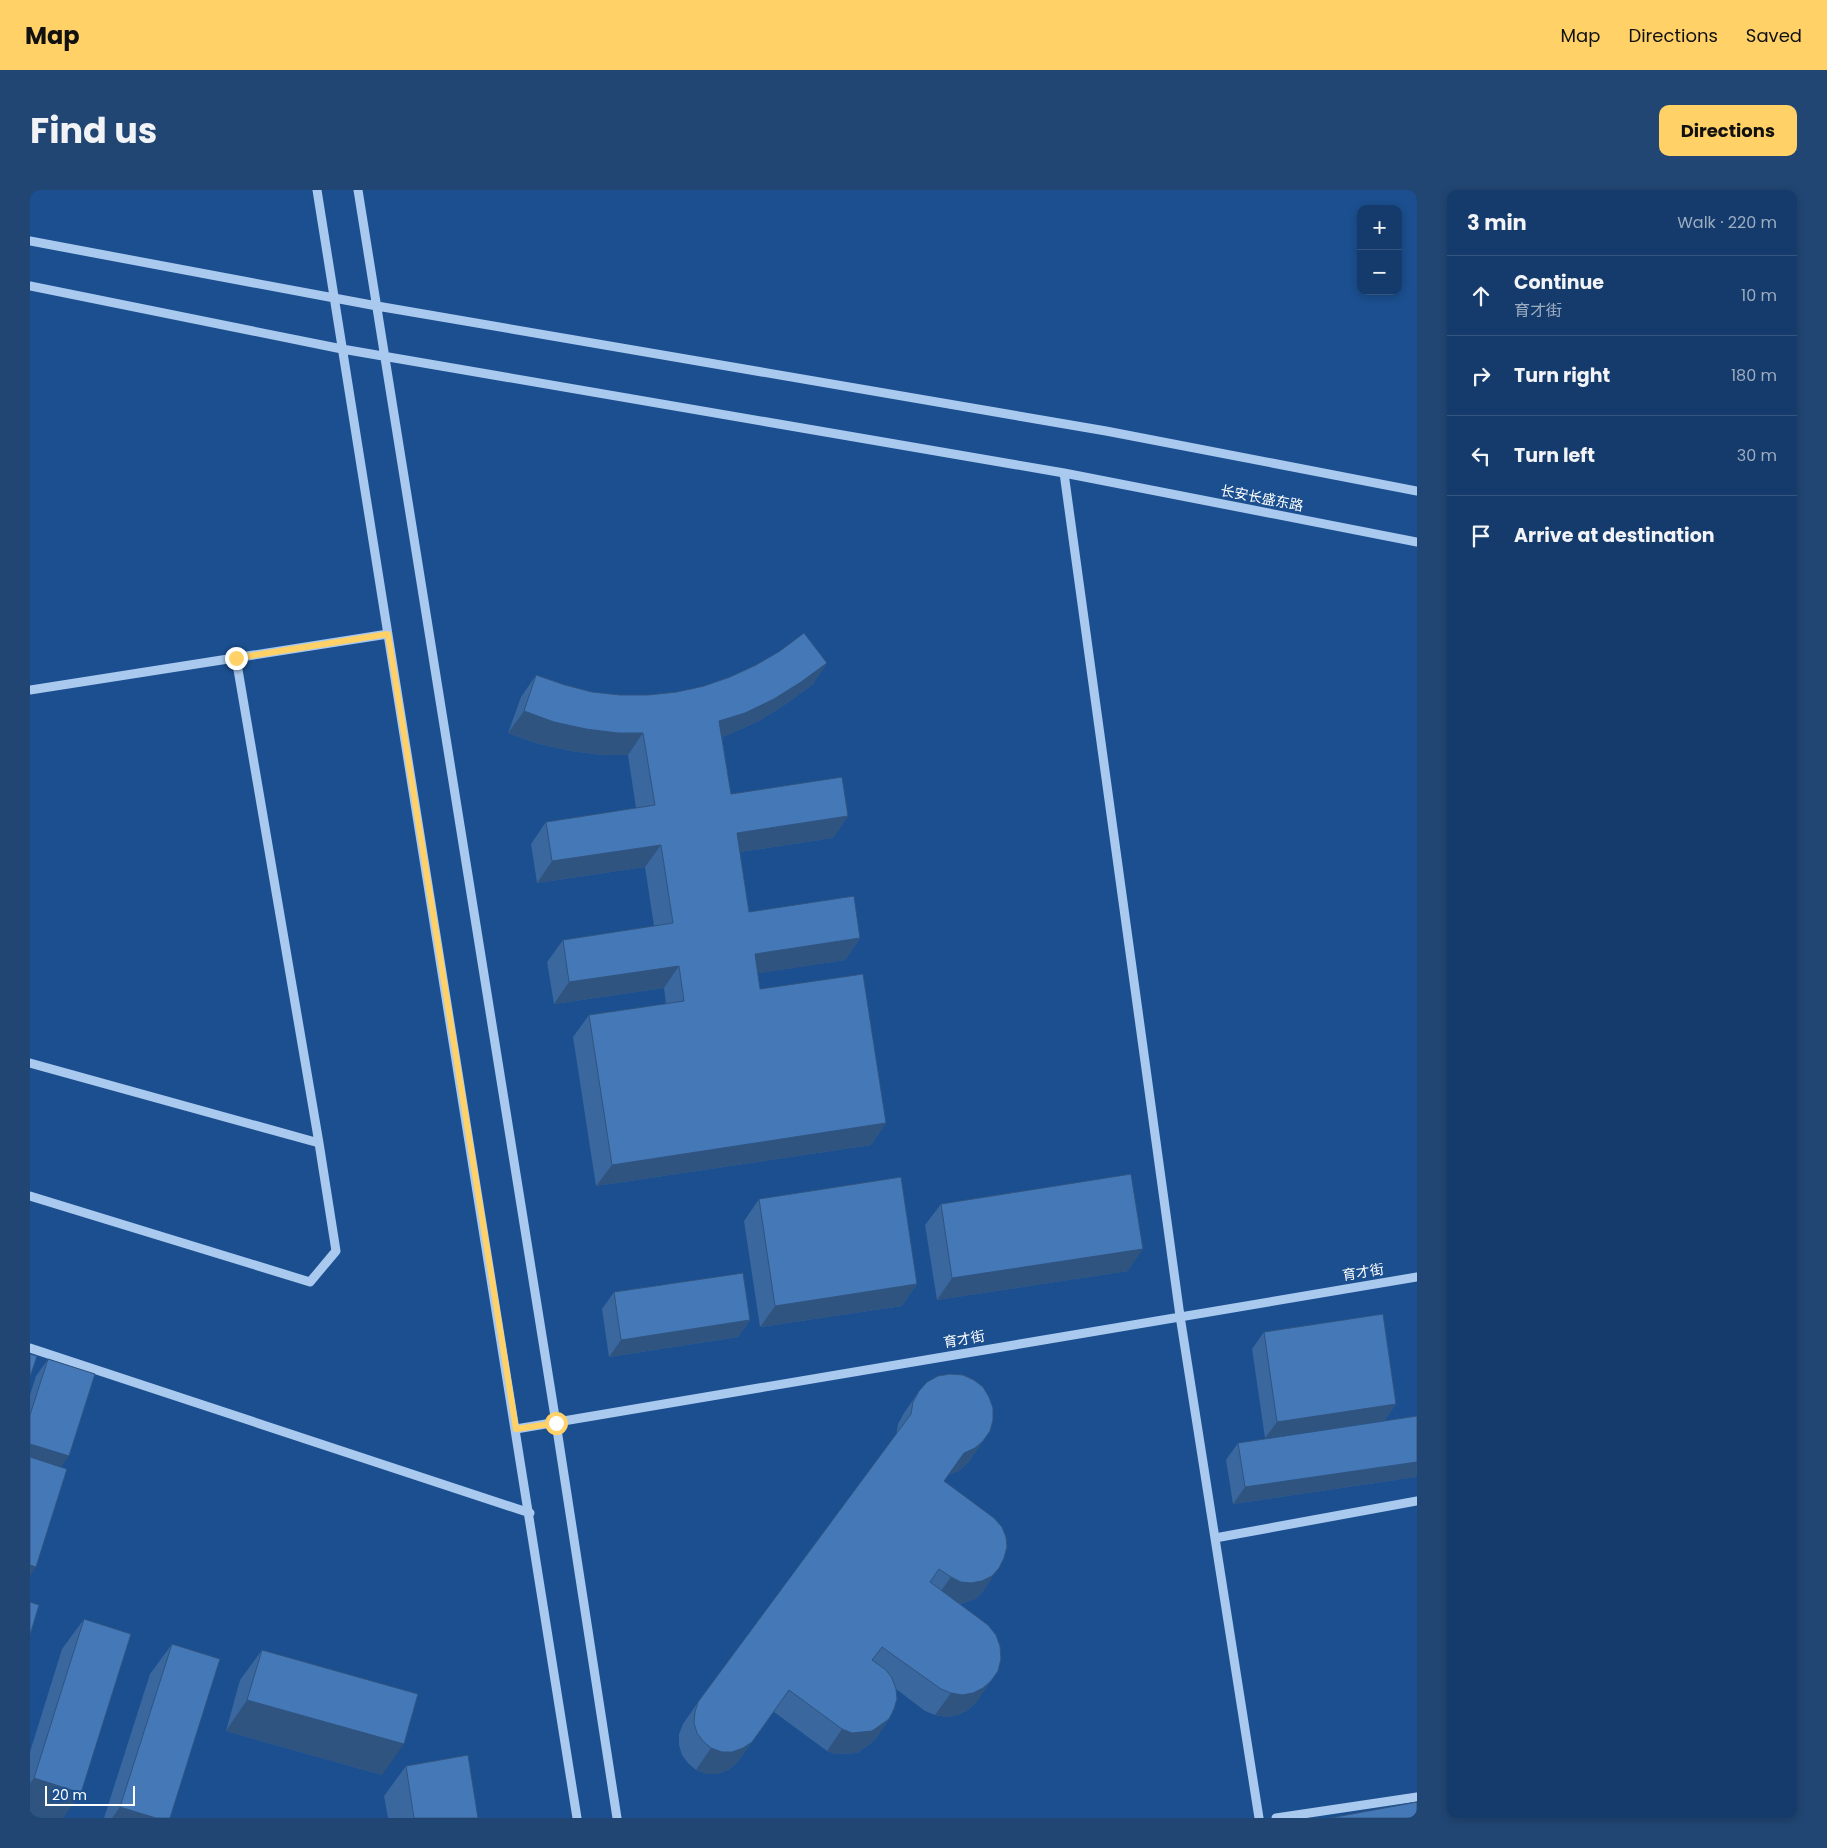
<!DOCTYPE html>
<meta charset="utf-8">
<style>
:root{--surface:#143b6b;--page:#214673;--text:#f1f3f6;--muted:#9dadc1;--line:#33557e;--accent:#ffd166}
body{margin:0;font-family:Poppins,"Noto Sans SC",sans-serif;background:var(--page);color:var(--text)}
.controls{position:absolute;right:15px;top:15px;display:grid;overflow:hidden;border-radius:10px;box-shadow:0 2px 8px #0003}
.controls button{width:45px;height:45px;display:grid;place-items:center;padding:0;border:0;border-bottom:1px solid var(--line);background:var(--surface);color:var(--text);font:25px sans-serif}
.scale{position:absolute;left:15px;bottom:12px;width:90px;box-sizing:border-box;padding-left:5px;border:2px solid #fff;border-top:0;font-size:14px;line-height:18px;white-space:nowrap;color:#fff;-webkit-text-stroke:4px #1b4f8f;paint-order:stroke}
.stop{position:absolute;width:15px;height:15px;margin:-11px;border:4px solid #ffd166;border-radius:50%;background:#fff}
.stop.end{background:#ffd166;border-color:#fff;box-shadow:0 1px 5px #0008}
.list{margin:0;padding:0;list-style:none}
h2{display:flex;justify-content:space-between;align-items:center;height:65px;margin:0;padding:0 20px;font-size:21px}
h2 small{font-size:16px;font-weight:400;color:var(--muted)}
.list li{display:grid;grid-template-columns:32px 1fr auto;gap:15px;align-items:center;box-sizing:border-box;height:80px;padding:0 20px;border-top:1px solid var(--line)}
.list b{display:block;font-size:19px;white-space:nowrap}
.list p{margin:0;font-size:16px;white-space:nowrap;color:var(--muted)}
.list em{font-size:16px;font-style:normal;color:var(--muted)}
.icon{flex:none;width:28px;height:28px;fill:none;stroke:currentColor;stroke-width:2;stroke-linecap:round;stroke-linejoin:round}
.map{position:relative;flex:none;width:1387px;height:1628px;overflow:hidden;border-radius:10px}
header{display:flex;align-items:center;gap:30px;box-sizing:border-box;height:70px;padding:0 25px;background:var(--accent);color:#111}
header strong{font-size:24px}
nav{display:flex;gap:28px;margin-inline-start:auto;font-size:18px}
.intro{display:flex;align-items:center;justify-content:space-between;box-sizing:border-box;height:120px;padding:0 30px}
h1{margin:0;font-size:35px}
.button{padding:12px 22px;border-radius:10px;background:var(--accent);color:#111;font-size:18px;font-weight:700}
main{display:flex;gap:30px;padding:0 30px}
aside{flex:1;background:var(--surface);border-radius:10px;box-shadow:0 2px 8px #0003}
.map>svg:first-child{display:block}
</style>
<header>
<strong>Map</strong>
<nav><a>Map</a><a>Directions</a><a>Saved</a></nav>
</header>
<div class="intro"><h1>Find us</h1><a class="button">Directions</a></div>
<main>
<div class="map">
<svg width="1387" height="1628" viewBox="0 0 1387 1628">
<rect width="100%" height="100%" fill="#1b4f8f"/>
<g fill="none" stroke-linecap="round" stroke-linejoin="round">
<path stroke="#a9c9ee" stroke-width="9" d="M287 0 547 1628
M328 0 526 1233 587 1628
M0 51 347 116 1076 241 1387 301
M0 96 312 159 1034 283 1387 352
M1034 283 1150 1126 1229 1628
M0 500 358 444
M0 873 289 953
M0 1006 280 1092 306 1061 289 953 206 468
M0 1158 500 1323
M486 1239 1387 1087
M1185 1348 1387 1311
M1246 1628 1387 1607"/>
</g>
<path fill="#3a679d" d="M797 473 782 495 756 514 729 531 700 544 692 547 701 604 818 626 803 648 710 662 719 722 830 748 815 770 728 783 730 799 856 933 841 955 566 996 543 847 559 825 636 814 634 798 524 814 517 772 533 750 624 736 615 677 507 693 501 654 516 632 606 618 598 565H573L541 561 509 554 478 543 491 507 506 485 535 495 562 502 590 505H618L647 502Z
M729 1009 887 1094 872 1116 730 1137 714 1031Z
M911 1014 1098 1081 907 1110 895 1035Z
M584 1102 720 1130 708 1147 579 1167 572 1119Z
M1234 1142 1366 1214 1354 1231 1235 1248 1222 1159Z
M18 1169 31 1277 0 1386V1205L6 1186Z
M889 1201 953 1251 938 1273 930 1280 919 1285 914 1291 954 1400 947 1408 937 1412 929 1414 946 1513 938 1520 928 1525 917 1527 905 1525 895 1521 866 1499 859 1529 844 1551 827 1563 806 1564 797 1561 744 1522 706 1574 698 1580 687 1584H676L666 1580 658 1573 652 1565 649 1555V1544L653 1534 668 1512 866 1245 868 1234 874 1223Z
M1208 1253 1386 1287 1203 1314 1196 1270Z
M54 1429 0 1624V1562L32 1459Z
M142 1454 140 1628H74L120 1484Z
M232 1460 352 1585 196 1541 210 1490Z
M376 1576 448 1628H358L354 1606Z"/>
<path fill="#305480" d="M797 473 782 495 756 514 729 531 700 544 674 553 689 531Z
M494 521 613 543 598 565H573L541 561 509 554 478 543Z
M818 626 803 648 691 665 707 643Z
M631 655 615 677 507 693 522 671Z
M830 748 815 770 710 786 725 764Z
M649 776 634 798 524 814 539 792Z
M856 933 841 955 566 996 582 975Z
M1113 1059 1098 1081 907 1110 922 1088Z
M887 1094 872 1116 730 1137 745 1116Z
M720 1130 708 1147 579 1167 591 1150Z
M1366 1214 1354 1231 1235 1248 1247 1232Z
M953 1251 938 1273 930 1280 919 1285 898 1313 934 1263Z
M0 1254 39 1266 27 1283 0 1275Z
M1387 1272V1285L1386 1287 1203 1314 1215 1297Z
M0 1375 6 1377 0 1386Z
M969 1378 954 1400 947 1408 937 1412 926 1414 905 1409 921 1387Z
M961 1491 946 1513 938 1520 928 1525 917 1527 905 1525 921 1503Z
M759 1500 706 1574 698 1580 687 1584H676L666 1580 681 1558Z
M217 1510 374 1554 352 1585 196 1541Z
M859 1529 844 1551 827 1563 806 1564 797 1561 812 1539Z
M4 1588 51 1603 33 1628H12L0 1624V1593Z
M90 1617 126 1628H82Z"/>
<path fill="#4478b7" stroke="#305480" d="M774 443 797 473 771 492 744 509 715 523 689 531 701 604 812 587 818 626 707 643 719 722 824 706 830 748 725 764 730 799 833 784 856 933 582 975 559 825 654 811 649 776 539 792 533 750 643 733 631 655 522 671 516 632 625 615 613 543H588L556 539 524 532 494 521 506 485 535 495 562 502 590 505H618L647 502 674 496 700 487 726 475 750 461Z
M1101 984 1113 1059 922 1088 911 1014Z
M871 987 887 1094 745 1116 729 1009Z
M713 1083 720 1130 591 1150 584 1102Z
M1353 1124 1366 1214 1247 1232 1234 1142Z
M0 1164 7 1166 0 1187Z
M18 1169 65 1184 39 1266 0 1254V1225Z
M920 1184 933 1185 944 1190 953 1197 959 1207 963 1218V1230L960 1241 953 1251 945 1258 934 1263 914 1291 964 1328 972 1337 976 1347 977 1357 974 1368 969 1378 962 1386 952 1391 941 1393 931 1392 921 1387 909 1379 900 1392 958 1435 966 1445 970 1456 971 1469 968 1481 961 1491 953 1498 943 1503 932 1505 921 1503 911 1499 852 1457 842 1470 856 1480 862 1488 866 1499 867 1509 864 1519 859 1529 842 1541 822 1543 812 1539 759 1500 722 1552 713 1558 702 1562H692L681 1558 673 1551 667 1543 664 1533 665 1522 668 1512 881 1224 883 1212 889 1201 897 1192 908 1186Z
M1387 1226V1272L1215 1297 1208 1253Z
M0 1267 37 1279 6 1377 0 1375Z
M0 1412 9 1415 0 1445Z
M54 1429 101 1444 51 1603 4 1588Z
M142 1454 190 1469 140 1628H126L90 1617Z
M232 1460 388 1504 374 1554 217 1510Z
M438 1565 448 1628H384L376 1576Z
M1387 1612V1628H1300Z"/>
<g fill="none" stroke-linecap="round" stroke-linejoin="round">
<path stroke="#ffd166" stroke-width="6" d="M206 468 358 444 486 1239 526 1233"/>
</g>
<g text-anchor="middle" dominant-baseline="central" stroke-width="4" stroke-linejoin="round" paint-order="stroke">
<g font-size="14" fill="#fff" stroke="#1b4f8f">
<text transform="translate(1232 308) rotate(11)">长安长盛东路</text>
<text transform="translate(1333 1082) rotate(-9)">育才街</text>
<text transform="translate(934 1149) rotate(-10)">育才街</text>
</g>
</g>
</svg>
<div class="controls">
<button>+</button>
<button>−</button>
</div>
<div class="scale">20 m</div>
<div class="stop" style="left:526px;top:1233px"></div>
<div class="stop end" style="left:206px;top:468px"></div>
</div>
<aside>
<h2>3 min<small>Walk · 220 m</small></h2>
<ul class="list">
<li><svg class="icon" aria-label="ahead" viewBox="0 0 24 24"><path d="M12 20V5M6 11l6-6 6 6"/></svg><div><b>Continue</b><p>育才街</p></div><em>10 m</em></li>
<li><svg class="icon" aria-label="right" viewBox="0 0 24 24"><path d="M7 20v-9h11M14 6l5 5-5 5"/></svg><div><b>Turn right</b></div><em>180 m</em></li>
<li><svg class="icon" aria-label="left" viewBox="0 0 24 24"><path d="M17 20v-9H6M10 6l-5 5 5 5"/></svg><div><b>Turn left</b></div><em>30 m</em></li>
<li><svg class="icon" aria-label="arrive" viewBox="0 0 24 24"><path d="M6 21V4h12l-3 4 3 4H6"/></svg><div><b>Arrive at destination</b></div></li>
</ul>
</aside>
</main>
